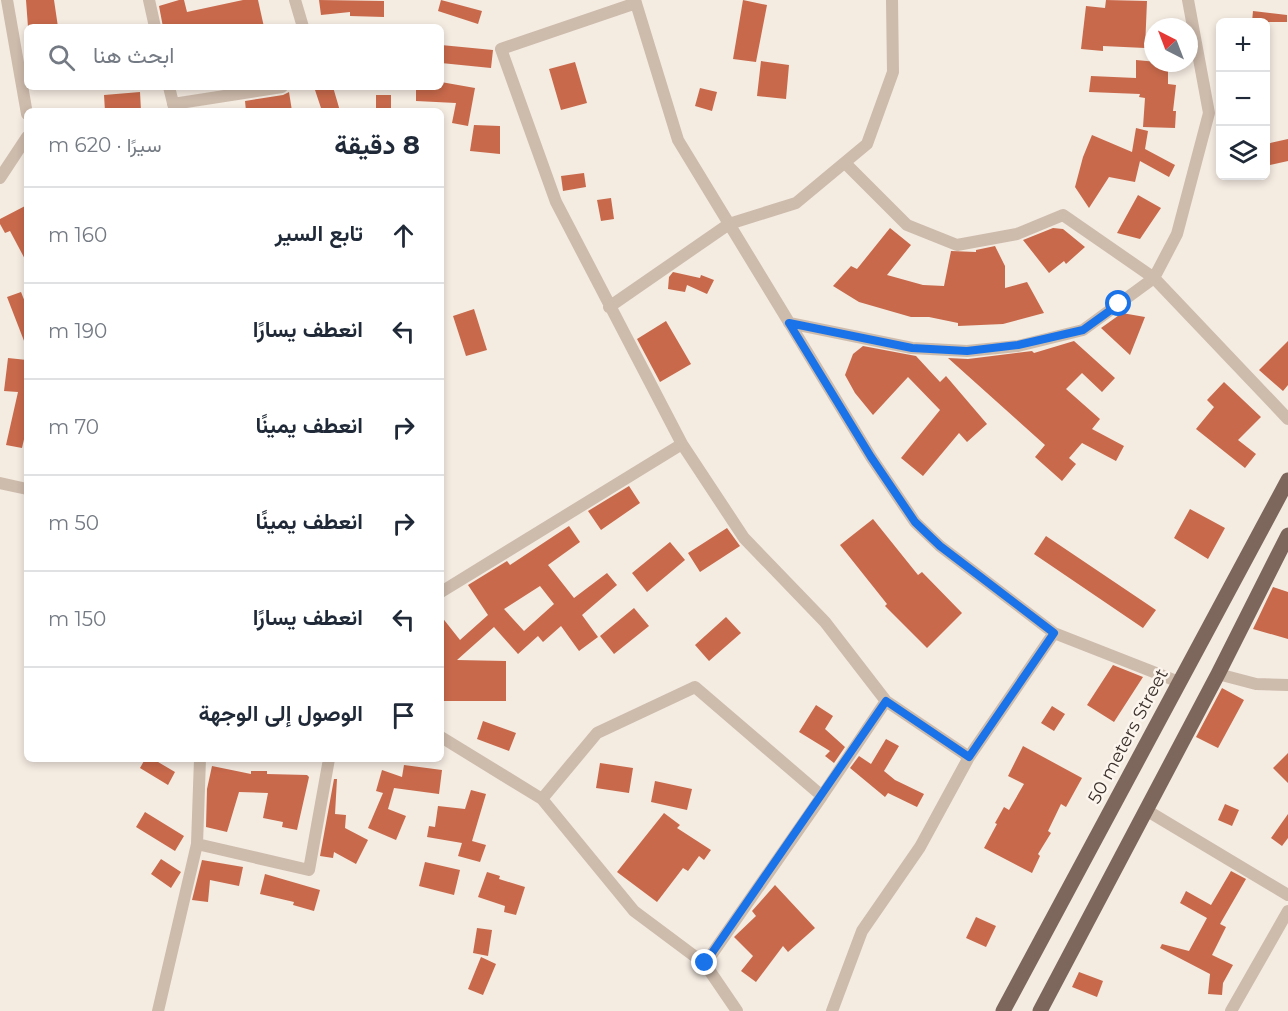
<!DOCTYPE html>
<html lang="ar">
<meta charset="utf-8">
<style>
:root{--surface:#fff;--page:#f6f6f7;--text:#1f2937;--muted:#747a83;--line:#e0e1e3}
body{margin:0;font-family:Montserrat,Vazirmatn,sans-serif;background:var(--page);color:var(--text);direction:rtl}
.controls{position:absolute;right:18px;top:18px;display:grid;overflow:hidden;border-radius:9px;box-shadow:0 3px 9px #0003}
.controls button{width:54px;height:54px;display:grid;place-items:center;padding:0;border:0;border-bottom:2px solid var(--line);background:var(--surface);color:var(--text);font:30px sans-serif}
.compass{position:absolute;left:1144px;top:18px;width:54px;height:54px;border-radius:50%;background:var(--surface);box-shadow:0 3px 9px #0003;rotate:318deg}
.stop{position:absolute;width:18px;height:18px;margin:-14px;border:4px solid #1a73e8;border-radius:50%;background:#fff}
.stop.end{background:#1a73e8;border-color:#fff;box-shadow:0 2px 6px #0008}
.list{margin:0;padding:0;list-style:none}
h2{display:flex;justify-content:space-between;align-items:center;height:78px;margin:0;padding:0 24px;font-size:26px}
h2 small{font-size:20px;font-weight:400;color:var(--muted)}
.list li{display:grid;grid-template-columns:39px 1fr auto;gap:18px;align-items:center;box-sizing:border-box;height:96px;padding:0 24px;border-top:2px solid var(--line)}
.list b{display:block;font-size:22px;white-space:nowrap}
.list em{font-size:20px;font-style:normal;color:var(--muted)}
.icon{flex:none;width:33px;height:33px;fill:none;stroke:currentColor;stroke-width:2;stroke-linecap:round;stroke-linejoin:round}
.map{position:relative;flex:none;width:1288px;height:1011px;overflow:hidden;direction:ltr}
.search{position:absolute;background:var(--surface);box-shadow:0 3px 9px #0003;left:24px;top:24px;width:420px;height:66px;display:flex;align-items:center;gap:15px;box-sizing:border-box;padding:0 21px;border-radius:9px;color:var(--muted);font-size:22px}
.panel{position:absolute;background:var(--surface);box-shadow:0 3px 9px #0003;left:24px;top:108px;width:420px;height:654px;border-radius:9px;direction:rtl}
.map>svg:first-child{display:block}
</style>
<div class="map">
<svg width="1288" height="1011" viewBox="0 0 1288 1011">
<rect width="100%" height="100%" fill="#f4ebe1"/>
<path fill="#c8694b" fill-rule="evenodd" d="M26 0H54L58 27H28Z
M179 0H184L187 12 243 0H258L264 27H163L159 6Z
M319 0 384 1V17L350 16V12L321 15Z
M441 0 482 11 478 24 438 11Z
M743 0 767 5 756 62 733 59Z
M1106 0 1147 1 1145 48 1103 46V51L1081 49 1086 6 1105 8Z
M1253 11 1287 15V22H1252Z
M441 45 493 50 491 68 441 63Z
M1136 60 1168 63V84L1176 85 1173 111H1176L1175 128 1143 127 1145 98 1139 97 1140 94 1089 92 1091 76 1136 78Z
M761 61 789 65 786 99 757 96Z
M575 62 587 103 561 110 549 69Z
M441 82 475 88 468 126 452 123 456 103 416 101V87H441Z
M314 87H333L340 111H322Z
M700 88 717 92 712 111 695 106Z
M140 92 141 111H105L104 95Z
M289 92 292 111H246L245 101 283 95Z
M376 95H391V108H376Z
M474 125 500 126V154L470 151Z
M1136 128 1148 131 1145 149 1175 165 1169 177 1140 161 1135 182 1109 177 1089 208 1075 187 1083 157 1092 135 1132 152Z
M1288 139V161L1270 165 1266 144Z
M584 173 586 187 563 191 561 176Z
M1138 195 1161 208 1140 239 1117 233Z
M611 198 614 219 601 221 597 200Z
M27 205V263L10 231 5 233 0 224V219Z
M890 228 911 245 887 275 923 285 944 286 951 251 976 252V250L995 246 1005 266V288L1027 282 1044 313 1003 324 958 326V323L929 317H911L859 302 833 286 851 266 857 269Z
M1053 228 1063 229 1085 247 1066 264 1064 261 1049 273 1023 240Z
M673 272 700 278 701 275 714 280 707 294 687 285 685 292 668 289 669 277Z
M21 292 27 307 26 346 7 297Z
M474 309 487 350 466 356 453 316Z
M1122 313 1145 317 1130 355 1101 328Z
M666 321 691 364 660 382 637 339Z
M1074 341 1115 378 1102 392 1082 373 1066 389 1100 419 1092 429 1124 446 1116 461 1082 443 1069 458 1076 464 1062 481 1035 457 1045 445 948 358 968 359 1032 351 1034 353Z
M1288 341V385L1283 391 1259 370Z
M863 346 916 356 940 382 946 376 987 424 967 442 959 433 923 476 901 458 940 410 908 377 873 415 855 393 845 375 853 354Z
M8 358 27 360V426L22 448 6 445 18 392 4 391Z
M1224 382 1261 417 1238 440 1256 454 1245 468 1196 429 1214 407 1207 400Z
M629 486 640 503 601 530 588 511Z
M1190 509 1225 528 1208 559 1174 538Z
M873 519 918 575 922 572 962 613 927 648 885 606 887 604 840 545Z
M569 526 580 542 548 565 574 598 607 573 617 585 582 615 598 637 579 651 561 626 543 642 538 636 518 654 494 627 457 660 506 661V701H441V616L460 640 488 615 468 585 507 561 510 565ZM540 586 554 604 524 631 504 609Z
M727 528 740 546 700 572 688 553Z
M1046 536 1156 610 1143 628 1034 554Z
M670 542 685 560 647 592 632 573Z
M1273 587 1288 592V639L1253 629Z
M634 608 649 626 614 654 600 636Z
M726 617 741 633 709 661 695 645Z
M1113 665 1143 677 1114 722 1087 705Z
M1222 688 1244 700 1218 748 1196 737Z
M816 705 833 716 825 729 845 747 834 763 825 756 830 751 799 732Z
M1052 706 1065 714 1054 731 1041 723Z
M483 721 516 733 509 751 477 739Z
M886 739 899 746 884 771 895 780 924 794 917 807 888 793 885 797 850 768 859 756 871 764Z
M1023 746 1082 778 1066 807 1061 804 1048 831 1051 833 1038 854 1040 856 1032 873 984 848 997 824 995 823 1004 807 1009 810 1024 784 1008 776Z
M1288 753V783L1273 768Z
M145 759H153L175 772 168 785 140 768Z
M600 763 633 768 629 793 596 788Z
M404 765 442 770 439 794 394 788 388 809 406 816 396 840 368 828 383 793 376 791 382 770 402 777Z
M212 766 251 774V771H267V774L307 775 309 777 297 830 282 827 283 822 263 818 268 793 239 792 227 832 206 827 207 789Z
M334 779H337L335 814 346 815 345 828 368 840 356 864 334 852 333 858 320 856Z
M655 781 692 789 687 810 651 802Z
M471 790 486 794 472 841 486 845 480 862 458 856 462 843 427 837 429 826 435 827 438 806 465 809Z
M1225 804 1239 810 1232 826 1218 820Z
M145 812 184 836 175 851 136 827Z
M664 813 680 825 677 828 711 850 704 860 699 856 688 871 683 868 657 902 617 872Z
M1288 814V838L1282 846 1271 838Z
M161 859 181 872 171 888 151 874Z
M202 860 243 867 239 886 210 880 208 902 192 900Z
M425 862 460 870 454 895 419 886Z
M1231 871 1246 879 1220 924 1226 927 1212 955 1233 965 1223 983 1222 995 1208 994 1210 974 1160 948 1162 944 1189 951 1207 918 1180 903 1186 891 1211 905Z
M487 872 500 876 499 879 525 887 516 915 504 912 505 906 478 897Z
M265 874 320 890 314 911 293 905 294 902 260 894Z
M775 885 815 928 788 952 783 946 756 982 741 971 753 956 734 937 756 916 752 911Z
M976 917 996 926 986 947 966 938Z
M477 928 492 930 488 956 473 953Z
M481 957 496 964 483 995 468 989Z
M1079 972 1103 981 1097 997 1072 987Z"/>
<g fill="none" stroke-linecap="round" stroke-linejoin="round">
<path stroke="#cdbbac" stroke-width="12" d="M7 0 27 114
M149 0 155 27
M295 0 303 27
M635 0 678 140 871 457 915 522 940 546 1054 633 1179 682
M636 3 501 49 556 202 682 444 744 538 825 622 886 701 969 757
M169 87 175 111
M173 104 282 87
M845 163 907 225 957 245 1017 234 1063 215 1154 278 1288 419
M0 178 27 137
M609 307 729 224 796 203 867 144 893 72 892 0
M789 323 912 348 967 351 1018 346 1083 330 1154 278 1177 234 1209 113 1188 0
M0 483 27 489
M441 592 682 444
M1218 674 1256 684 1288 685
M441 737 542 799
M200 759 197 844 309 870 329 759
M822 796 886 701
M1146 810 1288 895
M705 964 822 796 695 687 597 733 542 799 634 911 705 964 737 1011
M158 1011 197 844
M832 1011 862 931 920 847 969 757 1054 633
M1231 1011 1288 911"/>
<path stroke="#7d675c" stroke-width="15" d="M1003 1011 1288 480
M1040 1011 1218 674 1288 535"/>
</g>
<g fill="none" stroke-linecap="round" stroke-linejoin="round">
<path stroke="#1a73e8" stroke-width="8" d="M705 963 886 701 969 757 1054 633 940 546 915 522 871 457 789 323 912 348 967 351 1018 345 1083 330 1119 304"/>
</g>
<g text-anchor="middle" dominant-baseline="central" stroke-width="5" stroke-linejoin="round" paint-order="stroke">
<g font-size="18" fill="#3b302b" stroke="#fbf5ee">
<text transform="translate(1128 736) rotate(-62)">50 meters Street</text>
</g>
</g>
</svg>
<div class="controls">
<button>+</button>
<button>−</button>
<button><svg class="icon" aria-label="layers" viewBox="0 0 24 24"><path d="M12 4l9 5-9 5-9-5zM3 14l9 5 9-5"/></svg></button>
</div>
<svg class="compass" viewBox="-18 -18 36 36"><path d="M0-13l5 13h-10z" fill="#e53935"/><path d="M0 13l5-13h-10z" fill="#747a83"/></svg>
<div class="stop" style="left:1119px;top:304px"></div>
<div class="stop end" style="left:705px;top:963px"></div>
<div class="search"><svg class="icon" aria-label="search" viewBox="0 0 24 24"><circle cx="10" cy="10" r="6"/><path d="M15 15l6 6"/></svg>ابحث هنا</div>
<section class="panel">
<h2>8 دقيقة<small>سيرًا · 620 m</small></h2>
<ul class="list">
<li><svg class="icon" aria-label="ahead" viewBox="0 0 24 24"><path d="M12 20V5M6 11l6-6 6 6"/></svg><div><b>تابع السير</b></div><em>160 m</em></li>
<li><svg class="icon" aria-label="left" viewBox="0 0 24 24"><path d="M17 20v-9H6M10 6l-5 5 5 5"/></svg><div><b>انعطف يسارًا</b></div><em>190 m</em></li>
<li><svg class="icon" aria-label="right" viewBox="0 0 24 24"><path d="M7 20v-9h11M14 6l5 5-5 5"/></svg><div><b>انعطف يمينًا</b></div><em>70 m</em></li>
<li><svg class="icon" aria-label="right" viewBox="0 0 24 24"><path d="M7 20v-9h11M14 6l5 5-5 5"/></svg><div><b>انعطف يمينًا</b></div><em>50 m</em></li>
<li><svg class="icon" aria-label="left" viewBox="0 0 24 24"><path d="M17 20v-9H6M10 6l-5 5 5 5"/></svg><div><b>انعطف يسارًا</b></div><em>150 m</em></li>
<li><svg class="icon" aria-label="arrive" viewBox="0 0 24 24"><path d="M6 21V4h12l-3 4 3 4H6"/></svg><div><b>الوصول إلى الوجهة</b></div></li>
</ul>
</section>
</div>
